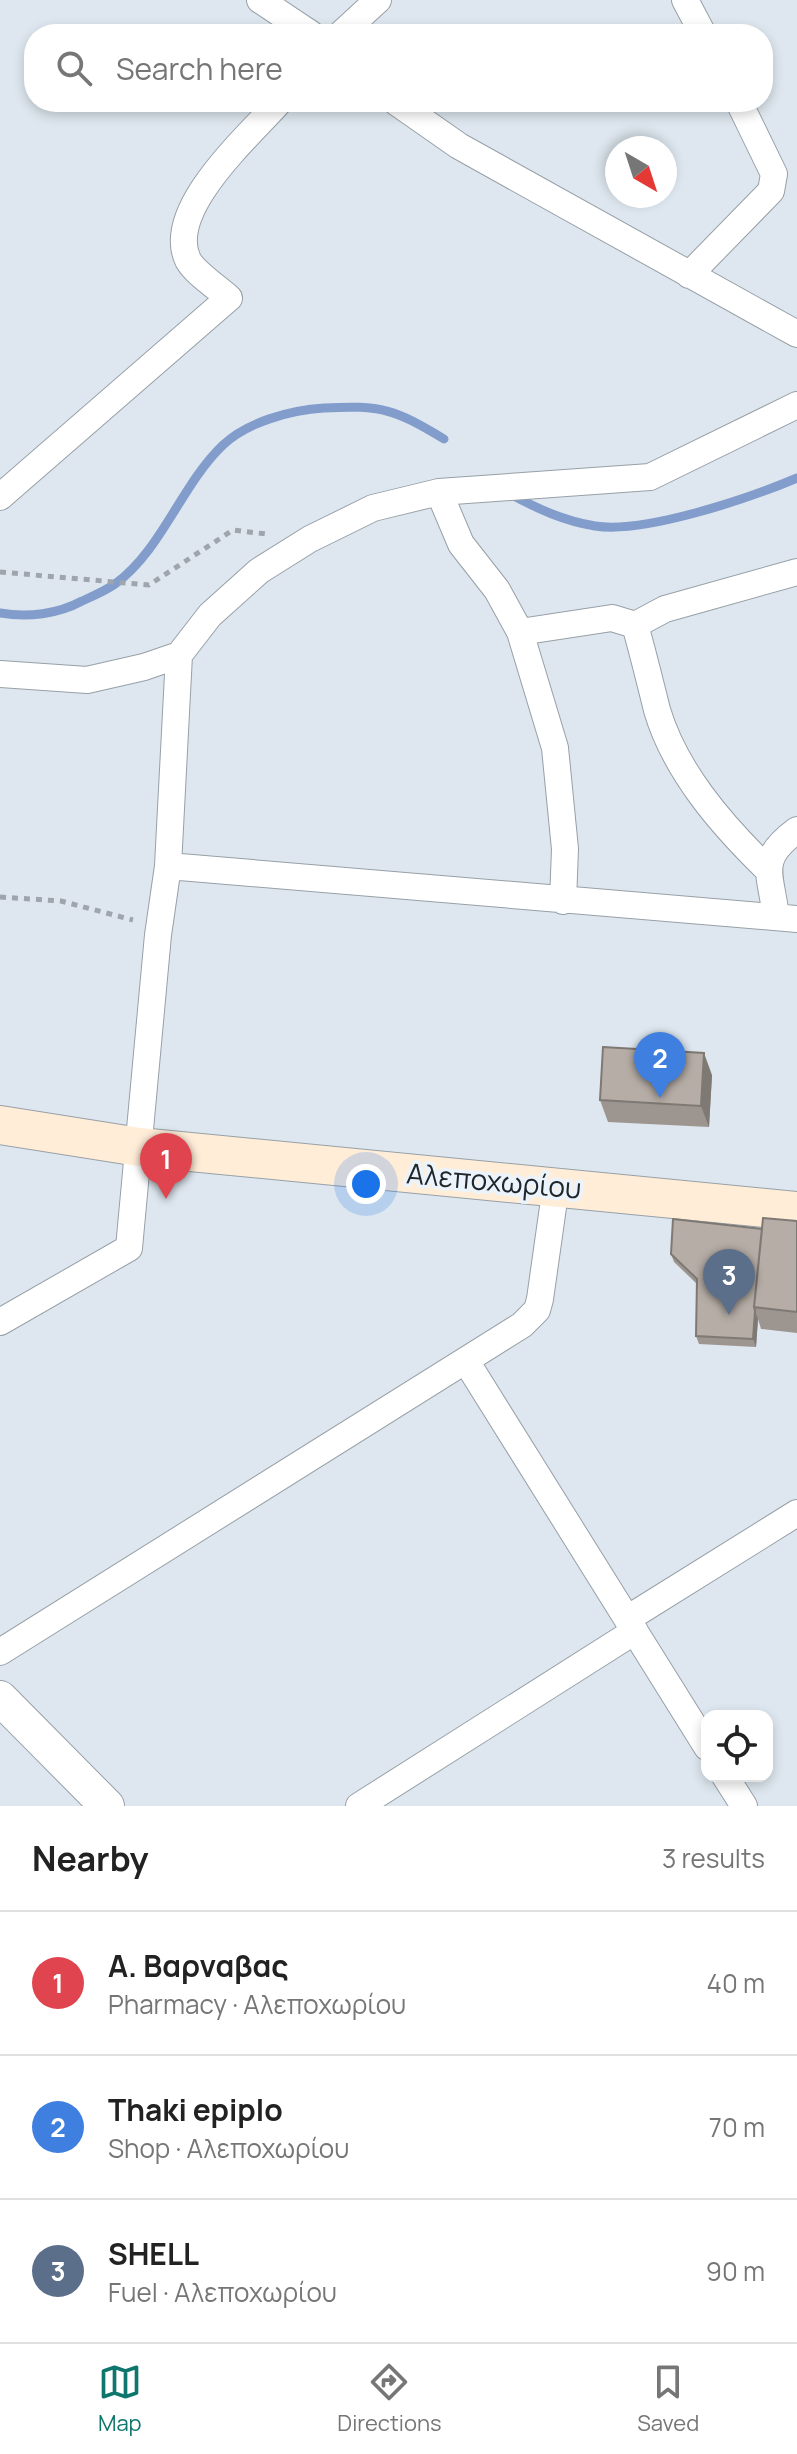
<!DOCTYPE html>
<meta charset="utf-8">
<style>
:root{--surface:#fff;--page:#f6f6f6;--text:#222;--muted:#767676;--line:#e0e0e0;--accent:#0f766e}
body{margin:0;font-family:Manrope,sans-serif;background:var(--page);color:var(--text)}
.controls{position:absolute;right:24px;bottom:24px;display:grid;overflow:hidden;border-radius:16px;box-shadow:0 4px 12px #0003}
.controls button{width:72px;height:72px;display:grid;place-items:center;padding:0;border:0;border-bottom:2px solid var(--line);background:var(--surface);color:var(--text);font:40px sans-serif}
.compass{position:absolute;left:605px;top:136px;width:72px;height:72px;border-radius:50%;background:var(--surface);box-shadow:0 4px 12px #0003;rotate:141deg}
.you{position:absolute;left:366px;top:1184px;width:28px;height:28px;margin:-20px;border:6px solid #fff;border-radius:50%;background:#1a73e8;box-shadow:0 0 0 12px #1a73e833}
.badge{display:grid;place-items:center;width:52px;height:52px;border-radius:50%;background:var(--accent);color:#fff;font-size:26px;font-weight:700}
.pin{position:absolute;translate:-50% -66px;filter:drop-shadow(0 2px 4px #0008)}
.pin::after{content:'';position:absolute;top:42px;width:28px;height:24px;background:inherit;clip-path:polygon(0 0,100% 0,50% 100%)}
.list{margin:0;padding:0;list-style:none}
h2{display:flex;justify-content:space-between;align-items:center;height:104px;margin:0;padding:0 32px;font-size:34px}
h2 small{font-size:26px;font-weight:400;color:var(--muted)}
.list li{display:grid;grid-template-columns:52px 1fr auto;gap:24px;align-items:center;box-sizing:border-box;height:144px;padding:0 32px;border-top:2px solid var(--line)}
.list b{display:block;font-size:30px;white-space:nowrap}
.list p{margin:0;font-size:26px;white-space:nowrap;color:var(--muted)}
.list em{font-size:26px;font-style:normal;color:var(--muted)}
.icon{flex:none;width:44px;height:44px;fill:none;stroke:currentColor;stroke-width:2;stroke-linecap:round;stroke-linejoin:round}
.map{position:relative;flex:none;width:797px;height:1806px;overflow:hidden}
.search{position:absolute;background:var(--surface);box-shadow:0 4px 12px #0003;left:24px;right:24px;top:24px;height:88px;display:flex;align-items:center;gap:20px;box-sizing:border-box;padding:0 28px;border-radius:32px;color:var(--muted);font-size:30px}
.sheet{height:536px;background:var(--surface)}
nav{display:flex;justify-content:space-around;align-items:center;box-sizing:border-box;height:112px;border-top:2px solid var(--line);background:var(--surface);font-size:22px;color:var(--muted)}
nav a{display:grid;justify-items:center;gap:4px}
nav .on{color:var(--accent)}
.map>svg:first-child{display:block}
</style>
<div class="map">
<svg width="797" height="1806" viewBox="0 0 797 1806">
<rect width="100%" height="100%" fill="#dee7ef"/>
<g fill="none" stroke-linecap="round" stroke-linejoin="round">
<path stroke="#829dcc" stroke-width="9" d="M510 494C538 509 564 521 595 526 644 534 750 498 797 478
M0 613C28 618 58 614 82 601 93 596 105 591 115 584 162 550 181 485 223 445 247 422 291 410 324 408 382 405 394 409 444 439"/>
<defs>
<path id="minor" d="M260 0 311 34
M685 0 703 34
M341 34 378 0
M396 102 459 146 797 334
M689 275 771 191 774 174 739 102
M439 492 461 544 497 590 520 632 612 618 635 625C643 653 650 682 657 710 675 771 721 824 766 868
M0 497 229 298C217 287 195 273 188 260 164 210 249 136 279 102
M635 625 665 609 797 572
M520 632 555 748 565 849 563 901
M0 674 87 680 144 667 179 655 210 615 259 571 310 539 373 508 439 492 650 477 797 405
M168 866 797 919
M776 917C771 873 756 860 797 830
M0 1322 129 1248 158 935 168 866 179 655
M466 1361 707 1747
M627 1619 797 1513
M0 1652 522 1325 537 1310 540 1299 556 1186
M725 1776 744 1806
M359 1806 635 1631"/>
<path id="tertiary" d="M0 1698 107 1806"/>
<path id="secondary" d="M0 1125 139 1147 797 1211"/>
</defs>
<use href="#minor" stroke="#97a0a7" stroke-width="28"/>
<use href="#tertiary" stroke="#97a0a7" stroke-width="36"/>
<use href="#secondary" stroke="#97a0a7" stroke-width="40"/>
<path stroke="#9ea5ac" stroke-width="5" stroke-dasharray="6 6" stroke-linecap="butt" d="M0 572 149 585 233 530 266 534
M0 897 61 901 133 920"/>
<use href="#minor" stroke="#fff" stroke-width="26"/>
<use href="#tertiary" stroke="#fff" stroke-width="34"/>
<use href="#secondary" stroke="#ffedd8" stroke-width="38"/>
</g>
<path fill="#9d958f" d="M712 1075 709 1127 608 1122 600 1100Z
M797 1221V1333L761 1329 758 1319 756 1347 699 1344 696 1336 697 1284 674 1262 671 1254Z"/>
<path fill="#7f7974" d="M704 1053 712 1075 709 1127 701 1106Z
M755 1311 758 1319 756 1347 753 1339Z"/>
<path fill="#b6ada6" stroke="#7f7974" stroke-width="2" d="M603 1047 704 1053 701 1106 600 1100Z
M763 1218 797 1221V1312L754 1307Z
M673 1219 762 1229 754 1307 755 1311 753 1339 696 1336 697 1279 671 1254Z"/>
<g text-anchor="middle" dominant-baseline="central" stroke-width="7" stroke-linejoin="round" paint-order="stroke">
<g font-size="28" fill="#222629" stroke="#ebf4fc">
<text transform="translate(494 1180) rotate(5)">Αλεποχωρίου</text>
</g>
</g>
</svg>
<div class="controls">
<button><svg class="icon" aria-label="locate" viewBox="0 0 24 24"><circle cx="12" cy="12" r="6"/><path d="M12 2v4M12 18v4M2 12h4M18 12h4"/></svg></button>
</div>
<svg class="compass" viewBox="-18 -18 36 36"><path d="M0-13l5 13h-10z" fill="#e53935"/><path d="M0 13l5-13h-10z" fill="#767676"/></svg>
<div class="you"></div>
<div class="pin badge" style="left:166px;top:1199px;background:#e0444e">1</div>
<div class="pin badge" style="left:660px;top:1098px;background:#3f7fe0">2</div>
<div class="pin badge" style="left:729px;top:1315px;background:#5c6f8a">3</div>
<div class="search"><svg class="icon" aria-label="search" viewBox="0 0 24 24"><circle cx="10" cy="10" r="6"/><path d="M15 15l6 6"/></svg>Search here</div>
</div>
<section class="sheet">
<h2>Nearby<small>3 results</small></h2>
<ul class="list">
<li><span class="badge" style="background:#e0444e">1</span><div><b>Α. Βαρναβας</b><p>Pharmacy · Αλεποχωρίου</p></div><em>40 m</em></li>
<li><span class="badge" style="background:#3f7fe0">2</span><div><b>Thaki epiplo</b><p>Shop · Αλεποχωρίου</p></div><em>70 m</em></li>
<li><span class="badge" style="background:#5c6f8a">3</span><div><b>SHELL</b><p>Fuel · Αλεποχωρίου</p></div><em>90 m</em></li>
</ul>
</section>
<nav>
<a class="on"><svg class="icon" aria-label="map" viewBox="0 0 24 24"><path d="M3 6l6-2 6 2 6-2v14l-6 2-6-2-6 2zM9 4v14M15 6v14"/></svg>Map</a>
<a><svg class="icon" aria-label="directions" viewBox="0 0 24 24"><path d="M12 3l9 9-9 9-9-9zM9 14v-3h6M13 9l2 2-2 2"/></svg>Directions</a>
<a><svg class="icon" aria-label="saved" viewBox="0 0 24 24"><path d="M7 4h10v16l-5-4-5 4z"/></svg>Saved</a>
</nav>
